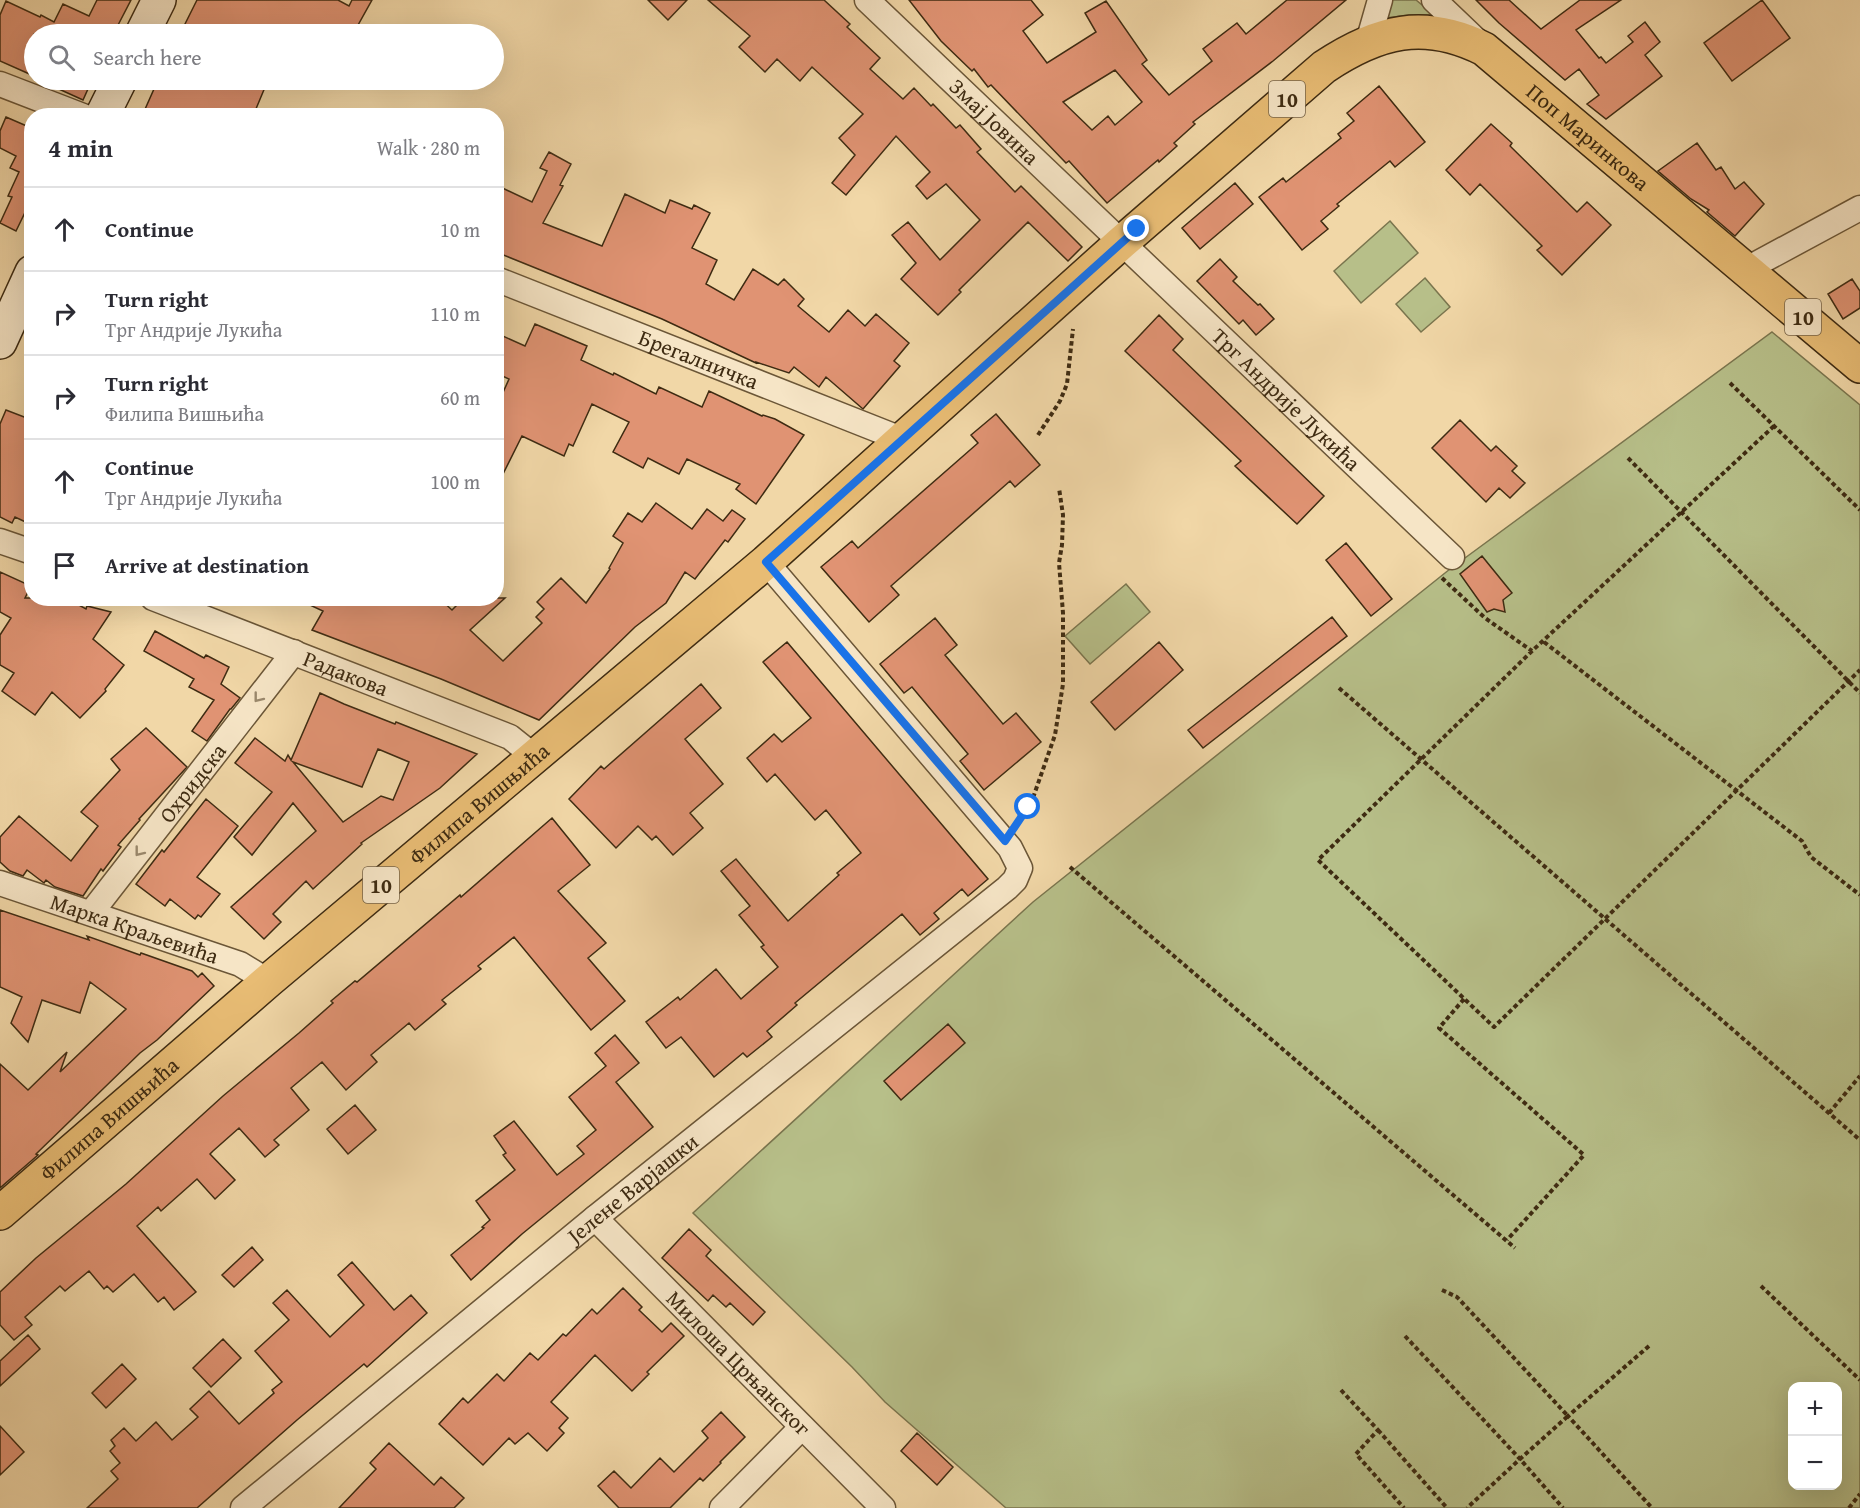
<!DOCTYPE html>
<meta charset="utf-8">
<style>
:root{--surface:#fff;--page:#f2f2f3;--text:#2b2b33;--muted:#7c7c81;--line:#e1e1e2}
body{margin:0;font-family:"Gentium Book Plus",serif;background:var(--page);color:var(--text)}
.controls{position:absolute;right:18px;bottom:18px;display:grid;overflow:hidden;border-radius:12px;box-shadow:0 6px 24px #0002}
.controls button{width:54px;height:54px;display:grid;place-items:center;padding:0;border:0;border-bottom:2px solid var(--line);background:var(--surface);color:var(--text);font:30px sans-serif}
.stop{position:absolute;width:18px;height:18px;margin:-14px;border:4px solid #1a73e8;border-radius:50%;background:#fff}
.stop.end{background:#1a73e8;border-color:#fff;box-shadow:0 2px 6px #0008}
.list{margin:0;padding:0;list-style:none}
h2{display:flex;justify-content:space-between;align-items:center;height:78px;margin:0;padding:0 24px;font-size:26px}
h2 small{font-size:20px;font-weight:400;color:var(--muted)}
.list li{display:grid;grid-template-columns:39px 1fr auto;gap:18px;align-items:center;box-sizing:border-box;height:84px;padding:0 24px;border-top:2px solid var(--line)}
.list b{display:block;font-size:22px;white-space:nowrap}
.list p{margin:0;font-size:20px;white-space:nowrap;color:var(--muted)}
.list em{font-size:20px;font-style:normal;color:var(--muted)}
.icon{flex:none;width:33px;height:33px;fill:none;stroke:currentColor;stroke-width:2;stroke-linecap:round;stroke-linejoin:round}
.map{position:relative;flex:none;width:1860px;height:1508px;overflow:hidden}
.search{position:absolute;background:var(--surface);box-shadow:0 6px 24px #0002;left:24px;top:24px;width:480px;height:66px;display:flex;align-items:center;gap:15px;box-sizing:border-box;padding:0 21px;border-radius:33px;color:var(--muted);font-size:22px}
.panel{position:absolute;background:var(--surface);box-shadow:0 6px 24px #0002;left:24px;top:108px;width:480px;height:498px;border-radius:24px}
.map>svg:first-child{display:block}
</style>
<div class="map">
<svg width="1860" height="1508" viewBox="0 0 1860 1508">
<rect width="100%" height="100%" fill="#f1d7a7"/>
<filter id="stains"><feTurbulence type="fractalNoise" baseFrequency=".00333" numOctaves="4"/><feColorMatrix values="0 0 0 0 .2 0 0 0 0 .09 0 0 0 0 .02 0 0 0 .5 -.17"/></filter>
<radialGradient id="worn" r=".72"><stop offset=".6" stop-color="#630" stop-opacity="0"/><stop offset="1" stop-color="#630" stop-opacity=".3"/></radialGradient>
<path fill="#b7bf89" stroke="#7a754e" stroke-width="1.5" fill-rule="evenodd" d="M1392 0H1416L1434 15H1410L1385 18Z
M1390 221 1418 253 1361 303 1334 271Z
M1425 278 1450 307 1421 332 1396 304Z
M1772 332 1860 405V1508H1006L885 1402 852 1367 693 1213 1033 902 1450 569ZM1792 1386H1838V1486H1792Z
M1126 584 1150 612 1090 664 1065 636Z"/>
<path fill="#e09373" stroke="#3e2b12" stroke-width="1.5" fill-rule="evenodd" d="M97 0H131L116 29 124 32 123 34H34V76L0 61V15L6 1 40 17 41 15 54 22 63 4 89 16Z
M197 0H338L349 6 352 0H372L353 34H180Z
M648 0H687L668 20Z
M708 0H824L850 24 847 27 880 58 870 69 903 99 914 88 931 106 933 104 956 128 960 125 981 149 977 152 1015 192 1021 186 1082 247 1068 261 1028 222 959 290 961 292 938 315 901 279 916 263 892 235 908 222 940 260 980 220 946 184 927 199 916 186 930 172 896 136 846 195 832 183 855 155 839 138 863 114 812 67 800 81 777 59 765 72 739 47 750 36Z
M909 0H1031L1043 15 1023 31 1047 63 1096 32 1085 13 1106 1 1147 60 1142 64 1169 95 1212 61 1203 49 1237 23 1246 34 1287 0H1346L1273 61 1193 122 1195 124 1174 143 1177 146 1159 162 1158 160 1107 203 1069 161 1066 163 991 85 988 87 974 69 972 71 941 41ZM1115 70 1142 102 1115 125 1108 116 1092 130 1063 102Z
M1476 0H1509L1541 29 1580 0H1621L1576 30 1599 58 1601 57 1606 63 1633 42 1628 36 1645 22 1660 42 1645 55 1662 76 1606 119 1587 104 1599 95 1579 69 1565 80 1499 23Z
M1762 0 1790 38 1732 81 1704 43Z
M39 80H92L83 100Z
M158 80H268L253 116H142Z
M1379 86 1425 142 1395 167 1390 161 1337 204 1339 206 1321 221 1328 229 1302 250 1259 197 1283 178 1286 182 1341 138 1338 134 1354 121 1347 113Z
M6 117 29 127 32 122V198L16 231 0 223 12 197 8 196 19 172 10 168 16 156 0 148V131Z
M1491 124 1512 143 1510 146 1577 212 1587 202 1611 225 1562 275 1537 250 1542 246 1480 184 1470 195 1446 170Z
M1697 143 1716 170 1721 167 1735 189 1744 182 1764 204 1735 236 1707 212 1709 210 1691 199 1658 171Z
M549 152 571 164 560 185 563 186 543 223 602 246 625 194 665 213 670 200 692 209 694 205 710 213 692 248 717 260 706 284 734 300 753 269 778 285 784 279 804 299 798 306 829 332 848 310 865 326 876 314 909 343 894 361 900 366 863 409 826 377 819 387 794 367 789 373 756 362V363L662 319 496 252V185L532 202 547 171 540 168Z
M1235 183 1253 204 1200 249 1182 228Z
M1220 259 1237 277 1233 281 1258 305 1260 304 1274 319 1256 335 1243 320 1239 324 1197 281Z
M1852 279 1860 291V308L1843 319 1828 294Z
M1159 315 1183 339 1173 350 1324 496 1297 524 1235 466 1241 461 1125 351Z
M535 324 587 346 581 360 613 375 614 373 656 394 659 387 702 407 709 391 762 416 763 415 775 419 804 435 756 504 736 489 740 484 687 459 679 474 648 458 643 468 613 452 629 422 592 404 573 446 569 444 564 456 522 436 496 488V408L509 379 496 373V333L525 346Z
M6 410 32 420V525L15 517 12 523 0 517V424Z
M996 414 1040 465 1015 487 1010 481 891 586 899 595 869 622 821 567 852 541 858 548 978 443 971 435Z
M1460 420 1491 451 1496 446 1517 466 1512 471 1525 483 1510 498 1499 488 1486 502 1432 448Z
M656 503 692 529 707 509 723 521 732 510 745 519 728 542 725 540 695 579 685 572 666 603 635 627 539 720 441 679 312 630 323 611 295 598H439L452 610 464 598H505L470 630 503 661 542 623 536 617 544 609 537 602 561 578 586 603 610 569 609 568 623 543 613 536 628 513 642 522Z
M1346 543 1392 599 1371 616 1326 560Z
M1482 556 1512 593 1503 600 1505 612 1494 609 1487 612 1460 574Z
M0 572 31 586 25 598H66L86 609 87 606 111 612 93 639 124 665 105 689 106 691 80 718 52 692 35 715 2 691 14 673 0 665V635L11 618 0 612Z
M1332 617 1347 636 1203 748 1188 730Z
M935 618 957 645 945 655 1003 724 1016 713 1041 742 984 790 960 761 968 754 912 687 904 693 880 664Z
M155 631 204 658 206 655 229 667 221 684 240 698 231 709H230L207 741 192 731 214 700 189 687 194 679 144 651Z
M787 642 988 879 968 896 962 889 934 913 939 919 920 935 902 914 795 1003 797 1005 767 1031 772 1037 747 1057 743 1053 714 1077 681 1037 666 1048 646 1022 678 997 680 1000 716 969 741 999 778 967 761 947 764 945 739 915 750 906 721 871 736 859 788 921 839 875 837 873 861 853 826 810 815 820 775 774 767 782 747 758 774 734 782 742 811 718 763 662Z
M1159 642 1183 670 1115 730 1091 702Z
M701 684 721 708 685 739 723 784 690 813 703 828 673 855 656 836 652 840 638 826 616 848 569 799 601 766 604 769Z
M320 693 344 704 395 724 396 722 477 754 440 788 361 843 362 844 313 889 306 881 273 914 281 922 264 939 231 907 316 831 293 803 252 855 234 837 272 792 235 763 255 738 285 761 288 755 291 760ZM378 749 409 762 393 800 381 796 343 822 293 762 362 787Z
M146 728 187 767 139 819 140 820 118 845 121 847 103 871 101 869 83 896 55 887 46 880 44 883 27 870 23 876 10 871 0 862V837L19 816 71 861 98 826 81 812 120 770 111 759Z
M206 799 238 826 197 877 220 894 201 917 198 915 195 919 170 899 165 906 136 884 162 850 164 852Z
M552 818 590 865 558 891 606 943 588 958 625 1001 591 1030 514 937 478 966 481 969 442 1000 446 1004 415 1030 409 1023 371 1055 377 1062 346 1090 322 1062 291 1088 309 1110 274 1140 279 1145 265 1157 239 1128 213 1151 210 1154 235 1180 215 1199 197 1179 161 1211 158 1207 137 1226 196 1292 174 1310 164 1297 158 1302 134 1274 113 1292 107 1286 104 1289 89 1271 65 1291 60 1286 25 1317 32 1325 14 1340 0 1325V1292L36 1258 126 1184 223 1096 299 1033 333 1003 331 1001 355 981 357 982 460 895 461 897Z
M0 910 89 940 87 936 140 955 141 953 192 971 198 977 202 973 214 986 157 1040 140 1053 36 1154 38 1155 0 1188V1064L28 1090 67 1052 60 1072 126 1009 90 982 80 1013 42 1000 28 1042 11 1023 22 997 0 987Z
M948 1024 965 1043 901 1100 884 1081Z
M615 1035 639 1063 616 1082 653 1127 522 1234 471 1280 451 1255 484 1228 482 1227 490 1220 476 1201 515 1170 503 1155 506 1153 494 1136 514 1121 557 1175 584 1154 577 1146 596 1130 569 1097 606 1066 595 1053Z
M355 1105 376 1130 348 1154 327 1129Z
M689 1229 711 1250 706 1256 765 1312 753 1325 730 1303 726 1307 713 1295 708 1301 662 1258Z
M252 1247 263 1260 234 1287 222 1275Z
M352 1262 394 1310 411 1295 427 1313 367 1367 364 1364 297 1420 197 1508H87L118 1479 111 1471 120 1463 110 1451 115 1446 111 1440 124 1428 136 1441 156 1422 172 1440 198 1417 190 1409 209 1391 239 1424 274 1393 272 1390 282 1382 255 1351 289 1320 273 1303 287 1290 330 1337 364 1305 338 1275Z
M623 1288 642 1307 639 1310 662 1332 671 1323 684 1336 647 1372 649 1374 632 1391 595 1355 551 1402 568 1418 559 1428 564 1433 547 1451 528 1433 515 1444 509 1438 483 1465 439 1424 463 1398 468 1403 497 1374 504 1381 530 1353 538 1360 563 1334 566 1336 592 1309 597 1314Z
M28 1335 40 1349 0 1386V1361Z
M223 1339 241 1358 211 1387 193 1368Z
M122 1364 136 1379 106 1408 92 1393Z
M721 1412 745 1437 720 1462 721 1463 703 1481 700 1478 670 1508H619L598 1486 614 1471 631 1488 660 1458 674 1472 708 1438 702 1431Z
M0 1426 24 1452 0 1475Z
M917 1433 953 1467 937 1485 901 1451Z
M389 1443 434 1485 441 1477 464 1498 454 1508H339L376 1469 370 1463Z"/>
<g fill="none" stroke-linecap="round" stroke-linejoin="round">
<defs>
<g id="street">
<path id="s1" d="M867 0 1452 557"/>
<path d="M1434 0 1478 42"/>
<path d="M1368 42 1380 0"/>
<path d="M0 84 83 116"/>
<path d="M1747 269 1860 208"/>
<path id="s2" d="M496 279 901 439"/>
<path d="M0 541 32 552"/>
<path id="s3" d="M153 598 510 737 535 757"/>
<path id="s4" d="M0 883 240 964 268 981"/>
<path id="s5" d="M91 913 294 652"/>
<path id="s6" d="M595 1218 883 1508"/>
<path id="s7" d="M243 1508 595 1218 1007 888 1015 880 1020 868 1010 848 766 562"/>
<path d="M722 1508 802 1427"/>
</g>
<path id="secondary" d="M142 34 159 0
M102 116 120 80
M0 342 32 272"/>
<g id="primary">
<path id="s8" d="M0 1213 268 981 766 562 1121 243 1324 67C1378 31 1424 19 1484 49L1860 366"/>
</g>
</defs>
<use href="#street" stroke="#6b5637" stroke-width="27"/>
<use href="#secondary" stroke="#3e2b12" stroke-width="36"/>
<use href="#primary" stroke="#3e2b12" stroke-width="36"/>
<path stroke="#3e2b12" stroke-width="4" stroke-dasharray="4.5 3" stroke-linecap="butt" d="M1730 383 1860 510
M1774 426 1532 651 1318 860 1494 1027 1860 670
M1038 435 1060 401 1067 384 1073 329
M1628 458 1860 693
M1442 578 1485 618 1532 651
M1544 642 1802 841 1811 857 1860 895
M1339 688 1860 1140
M1017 823 1034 795 1055 735 1063 684V613L1059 563 1062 545 1063 515 1059 488
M1070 867 1515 1248
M1464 999 1439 1028 1584 1155 1507 1240
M1829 1113 1860 1076
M1761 1286 1860 1380
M1442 1290 1457 1297 1568 1416 1520 1459 1563 1508
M1405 1336 1520 1459 1467 1508
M1649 1346 1568 1416 1652 1508
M1341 1390 1378 1430 1356 1454 1404 1508
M1378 1430 1447 1508
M1849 1508 1860 1494"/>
<use href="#street" stroke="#f6e5c6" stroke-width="24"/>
<use href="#secondary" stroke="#f6e5c6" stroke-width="33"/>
<use href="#primary" stroke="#e8bc74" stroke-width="33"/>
</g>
<defs><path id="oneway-chevron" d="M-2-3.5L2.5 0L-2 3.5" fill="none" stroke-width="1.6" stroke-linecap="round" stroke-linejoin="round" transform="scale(1.5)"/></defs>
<g stroke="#9a886c">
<use href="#oneway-chevron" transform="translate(258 698) rotate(128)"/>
<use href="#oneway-chevron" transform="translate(139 852) rotate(128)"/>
</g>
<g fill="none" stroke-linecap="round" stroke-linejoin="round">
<path stroke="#1a73e8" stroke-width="8" d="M1028 807 1005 841 766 562 1137 229"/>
</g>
<g text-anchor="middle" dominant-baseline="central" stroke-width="4.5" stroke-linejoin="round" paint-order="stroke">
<g fill="#f6e5c6" stroke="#756348" stroke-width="1.5">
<rect x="1269" y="81" width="36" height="36" rx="4.5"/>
<rect x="1785" y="299" width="36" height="36" rx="4.5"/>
<rect x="363" y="867" width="36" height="36" rx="4.5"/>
</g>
<g font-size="21" font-weight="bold" fill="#3e2b12">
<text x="1287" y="99">10</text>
<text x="1803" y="317">10</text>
<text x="381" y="885">10</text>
</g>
<g font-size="22" fill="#3e2b12" stroke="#f6e5c6">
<text stroke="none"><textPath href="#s1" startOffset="176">Змај Јовина</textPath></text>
<text stroke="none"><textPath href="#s8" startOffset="2058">Поп Маринкова</textPath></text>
<text stroke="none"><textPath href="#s2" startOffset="218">Брегалничка</textPath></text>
<text stroke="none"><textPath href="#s1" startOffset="579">Трг Андрије Лукића</textPath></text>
<text stroke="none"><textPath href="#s3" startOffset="207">Радакова</textPath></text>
<text stroke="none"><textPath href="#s5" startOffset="165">Охридска</textPath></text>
<text stroke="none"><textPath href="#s8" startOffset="630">Филипа Вишњића</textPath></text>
<text stroke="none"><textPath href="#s4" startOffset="142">Марка Краљевића</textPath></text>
<text stroke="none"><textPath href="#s8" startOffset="144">Филипа Вишњића</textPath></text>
<text stroke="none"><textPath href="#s7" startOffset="504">Јелене Варјашки</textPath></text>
<text stroke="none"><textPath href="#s6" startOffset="204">Милоша Црњанског</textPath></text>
</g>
</g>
<rect width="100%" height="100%" filter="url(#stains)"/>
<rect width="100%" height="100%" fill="url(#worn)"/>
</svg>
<div class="controls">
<button>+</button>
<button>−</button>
</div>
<div class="stop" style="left:1028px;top:807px"></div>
<div class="stop end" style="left:1137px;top:229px"></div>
<div class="search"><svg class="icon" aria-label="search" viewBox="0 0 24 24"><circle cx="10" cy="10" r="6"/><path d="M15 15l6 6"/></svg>Search here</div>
<section class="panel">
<h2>4 min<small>Walk · 280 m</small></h2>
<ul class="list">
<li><svg class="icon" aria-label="ahead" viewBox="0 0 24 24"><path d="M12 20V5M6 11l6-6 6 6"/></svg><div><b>Continue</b></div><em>10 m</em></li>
<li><svg class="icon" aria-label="right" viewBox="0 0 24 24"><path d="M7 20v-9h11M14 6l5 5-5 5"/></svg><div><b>Turn right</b><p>Трг Андрије Лукића</p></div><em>110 m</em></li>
<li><svg class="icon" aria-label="right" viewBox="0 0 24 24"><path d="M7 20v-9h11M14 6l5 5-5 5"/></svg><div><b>Turn right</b><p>Филипа Вишњића</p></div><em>60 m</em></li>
<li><svg class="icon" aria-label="ahead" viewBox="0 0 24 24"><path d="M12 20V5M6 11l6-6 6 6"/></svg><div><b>Continue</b><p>Трг Андрије Лукића</p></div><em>100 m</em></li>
<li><svg class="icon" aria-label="arrive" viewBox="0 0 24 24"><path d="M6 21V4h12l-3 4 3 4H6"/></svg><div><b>Arrive at destination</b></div></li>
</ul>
</section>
</div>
